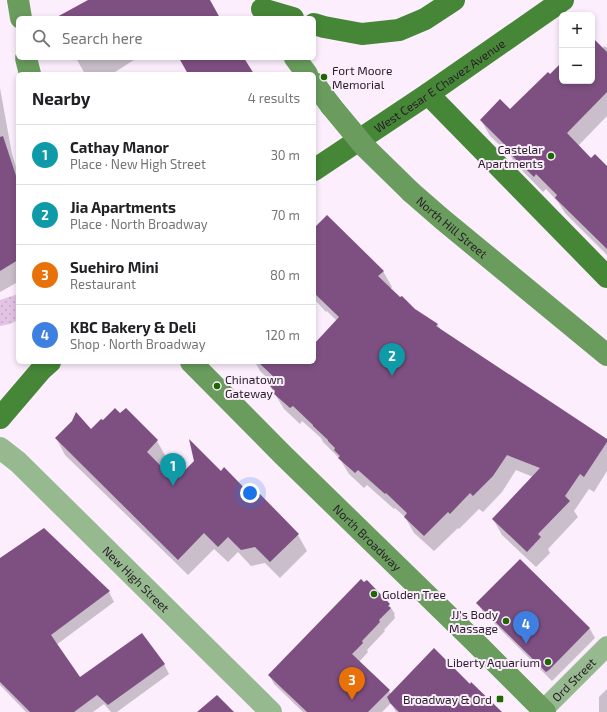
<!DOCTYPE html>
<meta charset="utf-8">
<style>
:root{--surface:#fff;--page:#f6f6f6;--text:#202124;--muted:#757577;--line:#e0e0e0;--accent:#1a73e8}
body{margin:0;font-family:"Exo 2",sans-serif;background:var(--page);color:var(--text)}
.controls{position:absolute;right:12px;top:12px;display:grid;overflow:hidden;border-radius:6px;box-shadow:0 2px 6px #0003}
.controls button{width:36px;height:36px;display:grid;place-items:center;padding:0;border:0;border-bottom:1px solid var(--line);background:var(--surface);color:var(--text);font:20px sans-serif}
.you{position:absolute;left:250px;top:493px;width:14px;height:14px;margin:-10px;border:3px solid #fff;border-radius:50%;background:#1a73e8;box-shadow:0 0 0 6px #1a73e833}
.badge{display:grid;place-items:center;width:26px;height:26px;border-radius:50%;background:var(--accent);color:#fff;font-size:13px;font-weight:700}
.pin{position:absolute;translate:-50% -33px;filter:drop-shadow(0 1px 2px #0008)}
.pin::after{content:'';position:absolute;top:21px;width:14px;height:12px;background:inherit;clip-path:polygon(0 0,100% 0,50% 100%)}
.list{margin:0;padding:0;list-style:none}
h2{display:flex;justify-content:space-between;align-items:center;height:52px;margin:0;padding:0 16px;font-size:17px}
h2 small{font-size:13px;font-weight:400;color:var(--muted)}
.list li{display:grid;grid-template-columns:26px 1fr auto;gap:12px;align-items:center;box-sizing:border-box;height:60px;padding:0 16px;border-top:1px solid var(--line)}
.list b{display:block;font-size:15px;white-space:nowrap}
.list p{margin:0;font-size:13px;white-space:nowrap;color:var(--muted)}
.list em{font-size:13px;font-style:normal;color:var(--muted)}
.icon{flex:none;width:22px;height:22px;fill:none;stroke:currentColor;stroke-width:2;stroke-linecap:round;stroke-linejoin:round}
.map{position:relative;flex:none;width:607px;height:712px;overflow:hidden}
.search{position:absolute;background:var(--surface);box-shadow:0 2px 6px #0003;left:16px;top:16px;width:300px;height:44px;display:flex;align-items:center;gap:10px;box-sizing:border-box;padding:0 14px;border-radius:6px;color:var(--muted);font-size:15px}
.panel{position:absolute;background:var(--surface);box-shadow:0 2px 6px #0003;left:16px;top:72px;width:300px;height:292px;border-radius:6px}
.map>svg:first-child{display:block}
</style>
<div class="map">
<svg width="607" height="712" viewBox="0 0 607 712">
<defs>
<pattern id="garden-dots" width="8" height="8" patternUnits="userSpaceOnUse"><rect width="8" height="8" fill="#e3c3e5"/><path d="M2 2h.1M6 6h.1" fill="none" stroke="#c3a7c4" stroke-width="1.8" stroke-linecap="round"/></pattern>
</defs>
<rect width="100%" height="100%" fill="#fceefd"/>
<path fill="url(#garden-dots)" d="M18 294V320L10 324 0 326V300Z"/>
<path fill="#0003" d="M605 46 607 48V116L578 146 591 159 607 167V255L565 213 558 202 546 189 543 192 515 163 510 155 490 136 481 120 510 111 550 75 562 68V81H592V52L602 48Z
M76 58H137L112 74H85Z
M0 88 12 154 18 173V282L0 292Z
M314 229 383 271 392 287 390 289 414 309 437 324 441 330 607 440V471L594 492 589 489 574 511 578 517 548 549 550 553 536 567 502 535 493 519 533 477 516 470 502 492 483 512 479 509 459 529 458 528 434 551 414 533 405 517 395 508 394 509 367 485 364 488 349 474 340 459 323 442 321 438 302 421 300 424 284 409 270 386 273 383 260 371 255 362H314V341L316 343 337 321 327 311 326 312 314 299Z
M126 410 157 441 166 457 159 465 175 481 221 472 298 535 307 551 280 578 265 563 251 566 238 552 228 562 214 549 188 575 65 455 56 438 91 430 103 421 120 415Z
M44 529 109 592 114 602 56 645 80 678 164 664 169 674 117 712H111L104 704 93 712H26L0 685V560Z
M520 560 590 629 595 638 552 681 483 612 478 603Z
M367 582 389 605 395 614 394 615 395 618 384 630 385 631 367 650 368 652 359 662 389 691 391 694 498 712H396L391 703 382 712H303L274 684 269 675Z
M607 689V712H599V697Z"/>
<path fill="#7e5082" d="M88 0H210L220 18H55Z
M592 37 607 52V92L567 133 591 158 595 154 607 166V249L555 198 557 195 536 174 534 177 504 148 506 146 480 120 500 99 510 109 548 72 550 74 562 62V81H592Z
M179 58H244L254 74H188Z
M3 136 18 182V260L0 271V137Z
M327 215 384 271 378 276 400 297 402 296 415 309 438 324 436 326 607 439V442L584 477 580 474 565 496 570 501 538 534 541 537 527 552 492 519 540 468 507 455 493 476 473 496 470 493 450 514 448 512 424 536 404 517 407 513 386 493 385 494 358 470 355 473 338 458 340 456 334 450 335 448 328 441V440L313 426V425L293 406 290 408 273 393 275 391 269 385 276 379 258 362H314V344L339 317 314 293V228Z
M115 408 120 413 126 408 158 440 147 452 175 480 194 461 189 439 221 471 224 467 253 497 258 492 299 534 270 562 255 547 241 550 228 537 218 547 204 533 178 560 55 438 72 421 76 412 91 429 101 419 103 420Z
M44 528 110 591 51 635 80 677 142 633 165 664 108 705 97 695 74 712H30L0 682V558Z
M520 559 590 628 549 670 546 672 476 603Z
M361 579 364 582 367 580 390 604 388 606 391 608 379 620 380 622 362 641 363 643 352 654 390 690 368 712H307L268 675Z
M434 648 470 684 471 682 502 712H399L390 703 387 697Z
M217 695 234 712H197Z"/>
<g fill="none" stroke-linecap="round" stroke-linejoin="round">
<path stroke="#97b98f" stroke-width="20" id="s1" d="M541 712 607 646"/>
<path stroke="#97b98f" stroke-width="22" id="s2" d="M0 448 18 462 271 712"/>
<g stroke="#699c5d" stroke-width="22">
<path d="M18 0 21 18"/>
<path d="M26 58 30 74"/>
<path d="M295 58 307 74"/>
<path d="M314 83 331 106"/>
<path id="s3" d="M411 192 442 219 607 355"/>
<path id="s4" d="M191 362 283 455 472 639 545 712"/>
</g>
<g stroke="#468637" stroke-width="22">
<path d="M262 9 293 18"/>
<path d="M314 24 324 27 362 34 399 30 425 19 454 0"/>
<path d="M428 94 607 277"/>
<path id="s5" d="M314 170 428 94 563 0"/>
<path d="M0 418 41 370 50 362"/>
</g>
<path stroke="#699c5d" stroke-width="22" d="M331 106 365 147 411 192"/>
</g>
<g fill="#1d6803" stroke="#fceefd" stroke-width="1.5">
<circle cx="324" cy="77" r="4"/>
<circle cx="551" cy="156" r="4"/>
<circle cx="217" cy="386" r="4"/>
<circle cx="374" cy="594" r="4"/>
<circle cx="506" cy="621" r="4"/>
<circle cx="548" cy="662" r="4"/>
<rect x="496" y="695" width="8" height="8" rx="2"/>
</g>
<g text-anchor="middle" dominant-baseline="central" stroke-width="4" stroke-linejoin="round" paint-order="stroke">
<g font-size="12" fill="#271e27" stroke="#fceefd" text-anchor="end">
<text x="332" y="70" text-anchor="start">Fort Moore<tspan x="332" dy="14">Memorial</tspan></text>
<text x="543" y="149">Castelar<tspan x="543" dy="14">Apartments</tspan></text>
<text x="225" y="379" text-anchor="start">Chinatown<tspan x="225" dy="14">Gateway</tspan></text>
<text x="382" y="594" text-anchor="start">Golden Tree</text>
<text x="498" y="614">JJ's Body<tspan x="498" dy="14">Massage</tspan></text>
<text x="540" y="662">Liberty Aquarium</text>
<text x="492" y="699">Broadway &amp; Ord</text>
</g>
<g font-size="12" fill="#271e27" stroke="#fceefd">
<text stroke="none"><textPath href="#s5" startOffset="151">West Cesar E Chavez Avenue</textPath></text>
<text stroke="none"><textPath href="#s3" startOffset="54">North Hill Street</textPath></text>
<text stroke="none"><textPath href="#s4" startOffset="249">North Broadway</textPath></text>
<text stroke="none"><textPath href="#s2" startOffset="189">New High Street</textPath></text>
<text stroke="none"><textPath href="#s1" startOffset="46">Ord Street</textPath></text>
</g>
</g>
</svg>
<div class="controls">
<button>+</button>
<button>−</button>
</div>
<div class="you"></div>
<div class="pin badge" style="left:173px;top:486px;background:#0f9aa8">1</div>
<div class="pin badge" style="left:392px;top:376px;background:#0f9aa8">2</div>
<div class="pin badge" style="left:352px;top:700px;background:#e8710a">3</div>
<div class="pin badge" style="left:526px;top:644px;background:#3f7fe0">4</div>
<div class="search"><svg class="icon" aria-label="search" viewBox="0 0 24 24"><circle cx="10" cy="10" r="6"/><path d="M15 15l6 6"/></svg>Search here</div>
<section class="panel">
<h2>Nearby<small>4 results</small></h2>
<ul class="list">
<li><span class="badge" style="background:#0f9aa8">1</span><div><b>Cathay Manor</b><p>Place · New High Street</p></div><em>30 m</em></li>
<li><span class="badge" style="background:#0f9aa8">2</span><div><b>Jia Apartments</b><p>Place · North Broadway</p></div><em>70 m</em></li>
<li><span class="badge" style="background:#e8710a">3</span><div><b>Suehiro Mini</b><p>Restaurant</p></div><em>80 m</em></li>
<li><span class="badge" style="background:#3f7fe0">4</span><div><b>KBC Bakery &amp; Deli</b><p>Shop · North Broadway</p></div><em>120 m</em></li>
</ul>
</section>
</div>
